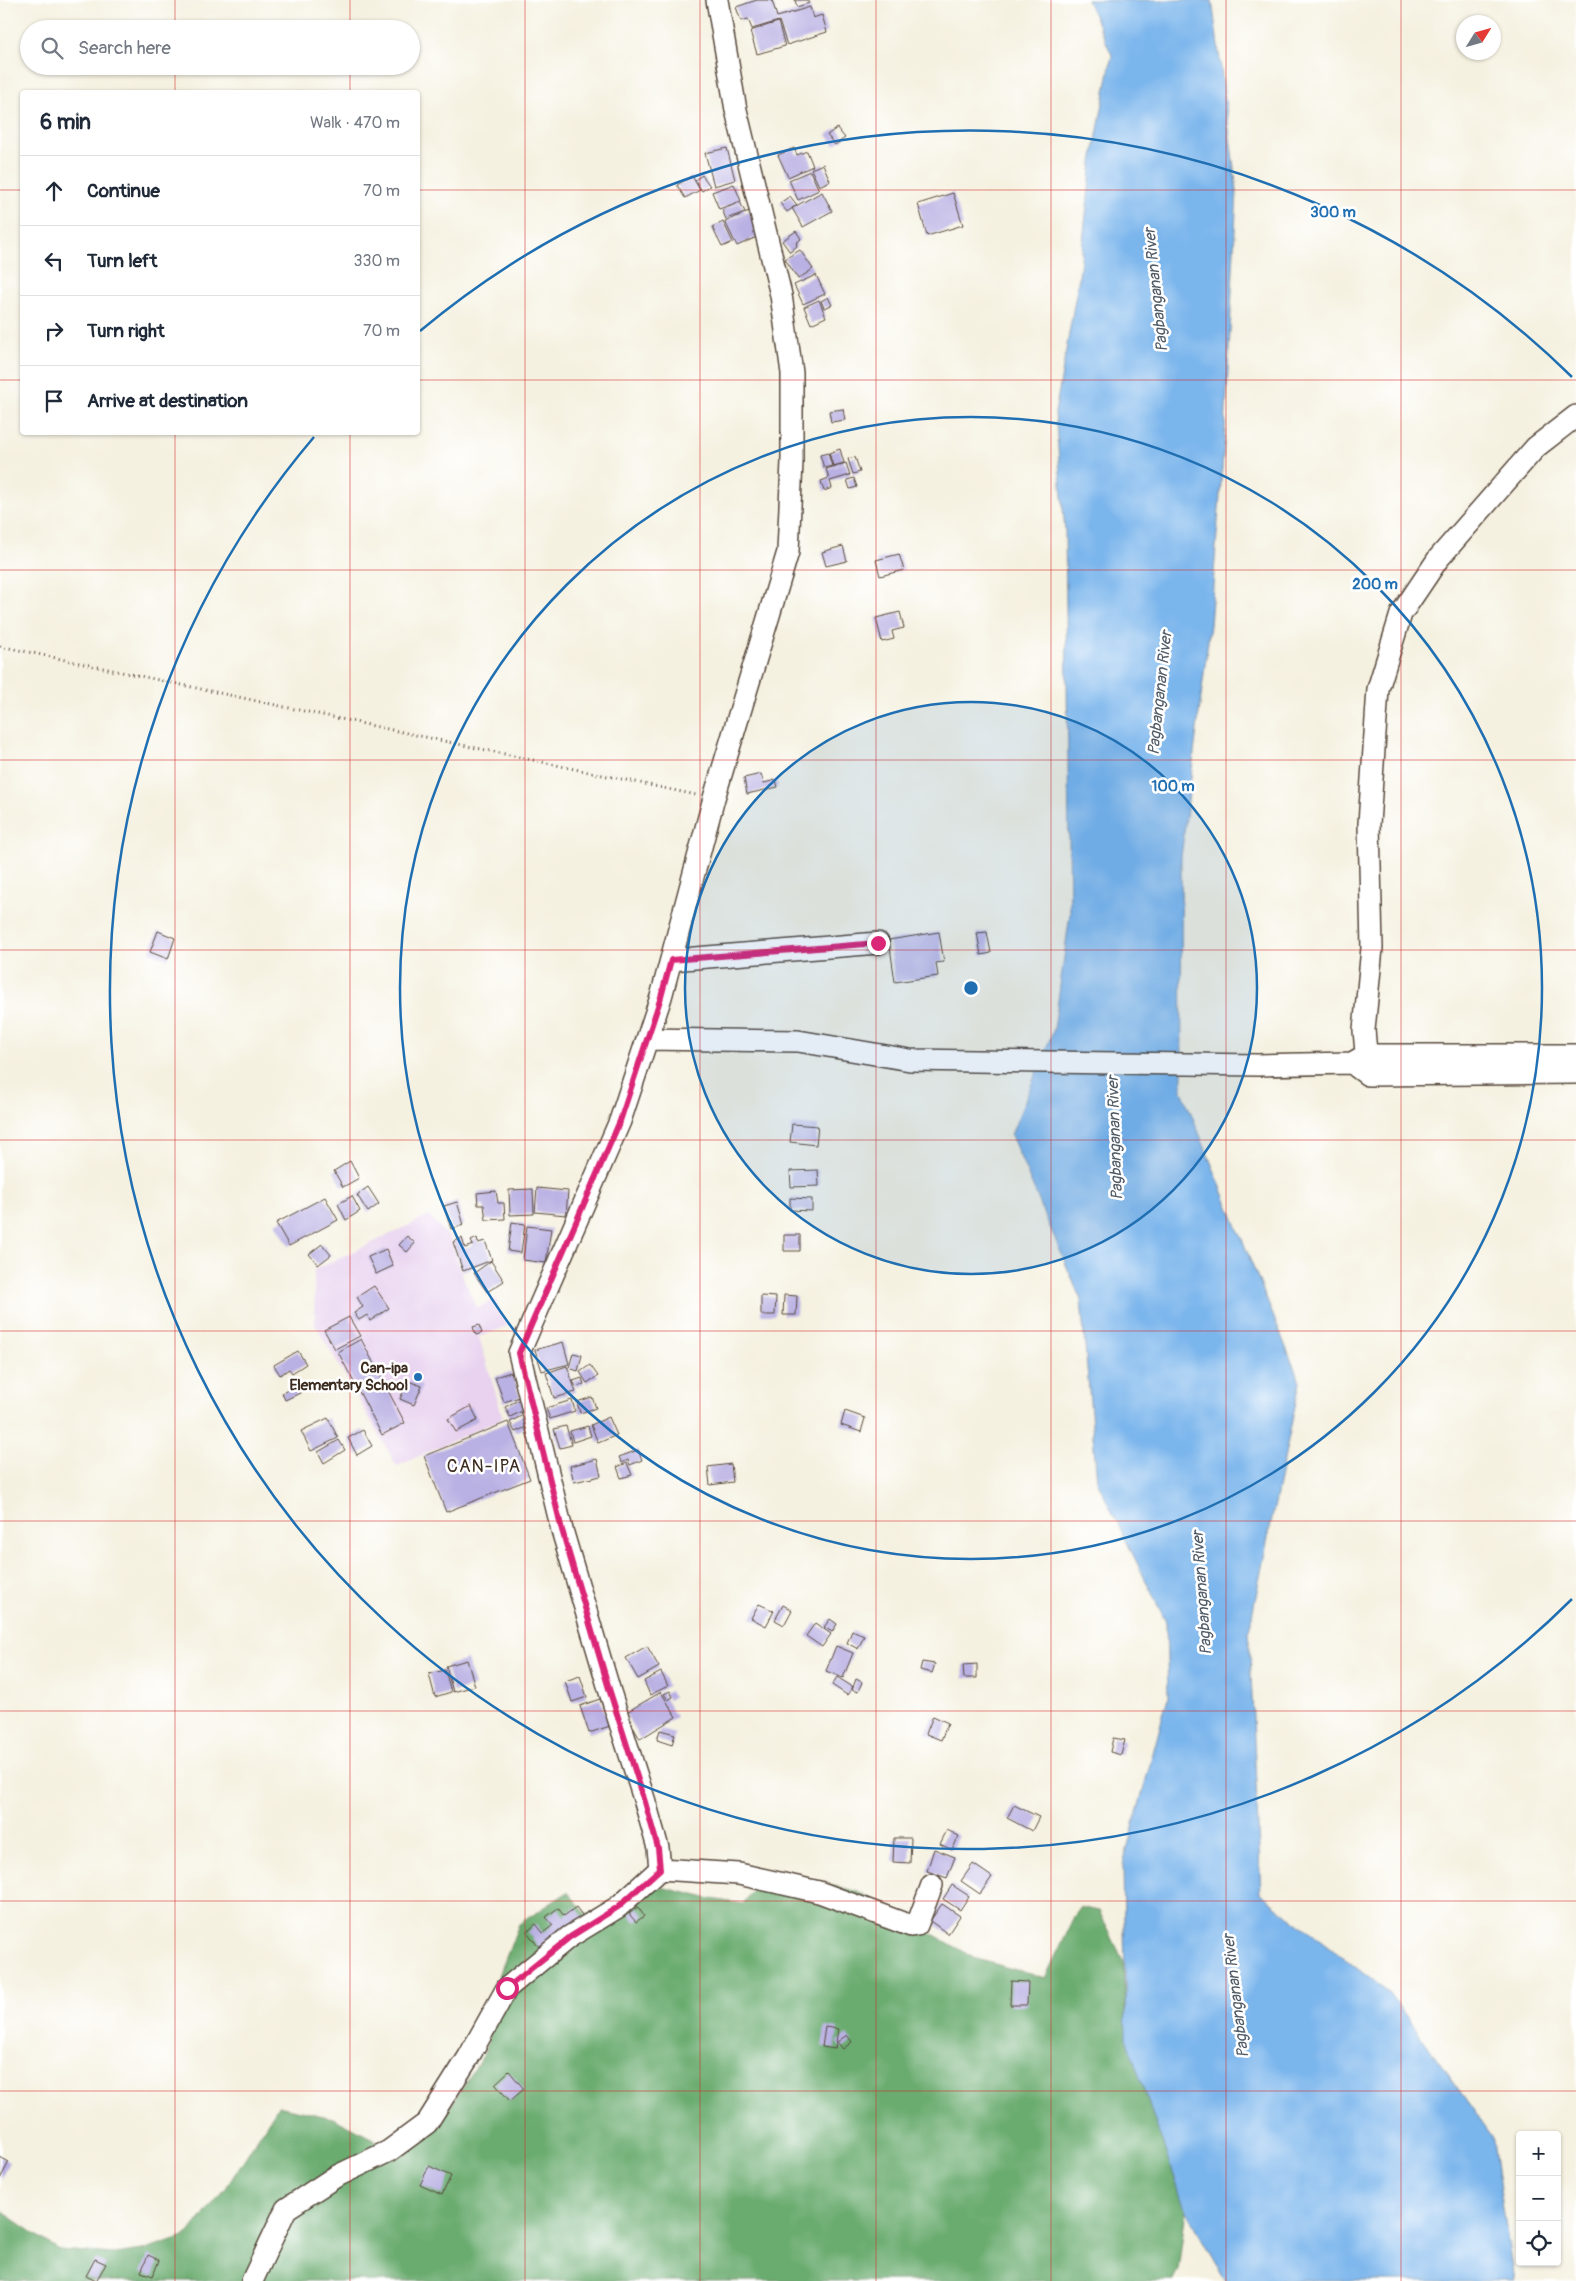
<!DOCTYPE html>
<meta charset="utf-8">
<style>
:root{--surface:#fff;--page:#f2f2f3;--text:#1f2937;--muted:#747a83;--line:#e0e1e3}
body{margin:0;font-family:Pangolin,sans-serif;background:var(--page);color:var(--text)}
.controls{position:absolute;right:15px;bottom:15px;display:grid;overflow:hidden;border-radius:5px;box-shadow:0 1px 4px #0004}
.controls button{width:45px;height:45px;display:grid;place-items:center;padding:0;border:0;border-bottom:1px solid var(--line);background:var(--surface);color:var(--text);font:25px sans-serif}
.compass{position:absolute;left:1456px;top:15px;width:45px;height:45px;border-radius:50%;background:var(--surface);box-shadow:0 1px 4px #0004;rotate:53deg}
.stop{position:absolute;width:15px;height:15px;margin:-11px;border:4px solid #db2777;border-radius:50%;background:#fff}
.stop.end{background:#db2777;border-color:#fff;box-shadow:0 1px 5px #0008}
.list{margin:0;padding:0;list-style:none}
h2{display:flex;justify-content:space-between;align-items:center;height:65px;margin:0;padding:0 20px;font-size:21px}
h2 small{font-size:16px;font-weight:400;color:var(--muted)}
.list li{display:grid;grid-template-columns:32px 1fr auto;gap:15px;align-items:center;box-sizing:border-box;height:70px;padding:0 20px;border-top:1px solid var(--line)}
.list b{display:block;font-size:19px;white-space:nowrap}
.list em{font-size:16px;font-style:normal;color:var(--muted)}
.icon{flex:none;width:28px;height:28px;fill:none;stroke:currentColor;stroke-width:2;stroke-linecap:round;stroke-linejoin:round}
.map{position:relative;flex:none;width:1576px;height:2281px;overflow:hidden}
.search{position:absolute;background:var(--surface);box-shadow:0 1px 4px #0004;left:20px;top:20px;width:400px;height:55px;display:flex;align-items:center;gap:12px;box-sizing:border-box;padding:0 18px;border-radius:28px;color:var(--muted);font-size:19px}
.panel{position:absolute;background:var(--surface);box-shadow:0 1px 4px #0004;left:20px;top:90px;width:400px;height:345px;border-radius:5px}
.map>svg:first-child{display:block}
</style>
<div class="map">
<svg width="1576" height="2281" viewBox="0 0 1576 2281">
<rect width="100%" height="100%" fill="#fff"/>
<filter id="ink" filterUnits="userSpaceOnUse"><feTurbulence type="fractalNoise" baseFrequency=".02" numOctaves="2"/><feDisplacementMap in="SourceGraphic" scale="10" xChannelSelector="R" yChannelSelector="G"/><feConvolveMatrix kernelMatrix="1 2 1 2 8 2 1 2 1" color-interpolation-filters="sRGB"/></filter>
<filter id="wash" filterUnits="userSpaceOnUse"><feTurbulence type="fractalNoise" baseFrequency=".0096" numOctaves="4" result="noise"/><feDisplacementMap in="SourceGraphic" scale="20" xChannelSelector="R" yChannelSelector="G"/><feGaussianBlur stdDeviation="1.12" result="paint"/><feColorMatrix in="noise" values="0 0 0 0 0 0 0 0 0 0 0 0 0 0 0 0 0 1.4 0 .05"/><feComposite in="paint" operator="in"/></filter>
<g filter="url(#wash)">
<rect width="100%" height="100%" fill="#f5f1e0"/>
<path fill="#e8d2ef" d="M429 1216 450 1238 463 1277 477 1308 495 1299 507 1326 479 1337 503 1418 397 1466 315 1324 314 1270Z"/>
<path fill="#6bac6f" stroke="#536b46" d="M767 1872 856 1891 977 1959 1045 1978 1079 1907 1099 1911 1123 1960 1126 2038 1186 2211 1178 2270 1173 2281H0V2210L59 2250 115 2254 149 2249 186 2236 226 2188 278 2106 333 2118 404 2155 436 2129 486 2051 500 1973 519 1924 568 1892 587 1915 657 1886 711 1899 743 1904Z"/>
<path fill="#7ab5ec" stroke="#5a7085" d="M1087 0H1212L1237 191 1225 430 1210 625 1181 857 1182 1091 1300 1382 1249 1630 1261 1894 1390 1994 1492 2136 1514 2281H1226L1186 2211 1126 2038 1123 1865 1168 1697 1166 1622 1097 1481 1081 1300 1011 1135 1054 1029 1070 914 1065 531 1055 413 1079 277 1092 162 1112 55Z"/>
<g id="blocks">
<path fill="#b9b0e3" d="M757 0H772L777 17 810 7 813 18 822 15 827 32 787 45 779 21 752 29 748 19 741 21 736 7Z
M795 0H807L809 3 797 7Z
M778 22 785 46 757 54 750 31Z
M837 128 845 138 835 145 827 135Z
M727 148 735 180 714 186 705 153Z
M794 148 797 155 807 151 813 166 788 177 778 155Z
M823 164 830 181 819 186 811 169Z
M810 171 819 190 798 200 789 180Z
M702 175 710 186 702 191 695 180Z
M692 176 700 190 685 198 677 185Z
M734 184 741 201 719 209 712 192Z
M822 192 832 211 803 227 792 208Z
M953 193 963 225 927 236 918 204Z
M790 196 797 205 787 212 780 203Z
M740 202 745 212 726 219 722 210Z
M749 211 761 235 737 246 725 222Z
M723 222 733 242 722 247 712 227Z
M796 231 801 239 796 243 797 246 790 252 782 241Z
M800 250 813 269 798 279 785 259Z
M816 275 825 294 803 304 794 285Z
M828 297 832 305 824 308 821 301Z
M819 300 826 317 811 324 804 307Z
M843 409 845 420 831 422 829 411Z
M840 449 844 463 833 466 829 453Z
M828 453 832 466 824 468 820 455Z
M855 457 860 472 853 474 848 459Z
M846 463 850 475 830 481 832 488 824 491 821 481 829 478 826 469Z
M854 478 857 487 850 489 847 480Z
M843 546 847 561 826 566 822 552Z
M899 554 904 570 880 576 876 560Z
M900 612 904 628 892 631 894 639 882 642 876 618Z
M761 774 764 783 776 780 778 787 747 794 744 778Z
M158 931 175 938 168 959 150 952Z
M939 932 944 962 936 963 938 976 895 982 889 940Z
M987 932 991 953 981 955 977 933Z
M792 1124 818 1126 816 1145 790 1142Z
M350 1161 359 1178 343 1187 334 1171Z
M818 1170 819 1186 791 1187 790 1171Z
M368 1187 379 1204 368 1212 357 1195Z
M537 1188 568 1191 566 1215 535 1212Z
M533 1189 534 1214 510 1215 509 1190Z
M496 1191 498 1203H504L505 1219 486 1220 484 1205H478L477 1193Z
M352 1196 360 1211 346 1220 338 1204Z
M325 1197 338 1220 289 1246 276 1223Z
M790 1198 812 1199V1211L790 1210Z
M457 1202 464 1225 451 1229 444 1206Z
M512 1222 525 1224 521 1253 508 1251Z
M527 1226 551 1229 546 1263 523 1260Z
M784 1235H800V1251H784Z
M407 1236 415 1243 407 1252 399 1245Z
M462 1238 465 1248 473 1245 471 1241 477 1238 478 1243 485 1241 492 1260 463 1271 453 1242Z
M322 1244 331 1255 318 1265 309 1254Z
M386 1249 393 1266 376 1274 368 1257Z
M491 1261 504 1281 487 1292 474 1273Z
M374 1286 389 1308 370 1321 367 1315 359 1320 354 1313 363 1307 357 1297Z
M784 1295 797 1296 796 1315H783Z
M761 1296 776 1297 775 1315H761Z
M349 1317 360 1336 335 1349 324 1330Z
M479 1325 482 1333 476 1335 473 1327Z
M361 1339 405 1423 382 1435 338 1352Z
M563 1342 569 1364 542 1371 535 1350Z
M298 1351 306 1364 292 1373 289 1369 280 1375 274 1365Z
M573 1353 582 1355 578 1371 569 1368Z
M590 1365 598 1376 587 1383 580 1372Z
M567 1366 576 1392 554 1398 546 1373Z
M511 1372 520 1397 504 1402 495 1377Z
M582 1378 584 1384 576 1387 573 1381Z
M408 1381 422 1386 414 1405 400 1399Z
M297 1386 300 1393 285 1400 282 1393Z
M592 1397 596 1408 580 1413 577 1402Z
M522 1398 527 1409 510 1417 505 1407Z
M572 1400 575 1411 550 1419 546 1408Z
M471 1406 478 1420 456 1432 448 1419Z
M845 1411 865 1418 861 1432 841 1425Z
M525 1414 531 1425 515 1432 510 1422Z
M609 1417 617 1435 598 1443 591 1425Z
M328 1418 338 1438 311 1451 301 1431Z
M508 1422 530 1479 446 1512 424 1456Z
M566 1426 572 1445 560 1448 554 1429Z
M588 1426 591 1436 573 1442 570 1431Z
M363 1430 372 1446 357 1455 348 1438Z
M339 1440 345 1450 324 1463 318 1452Z
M638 1450 642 1460 630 1465 628 1460 622 1463 619 1457Z
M597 1459 601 1476 574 1482 570 1466Z
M627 1463 632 1475 621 1478 617 1467Z
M731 1464 733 1482 710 1485 708 1467Z
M759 1604 774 1611 766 1626 751 1618Z
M783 1605 792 1610 784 1625 775 1620Z
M830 1619 837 1624 832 1632 824 1627Z
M815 1623 831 1634 822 1647 806 1636Z
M852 1631 864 1636 858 1649 847 1643Z
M647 1646 659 1667 638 1679 626 1658Z
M836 1646 853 1653 843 1678 826 1671Z
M467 1660 475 1686 453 1692 446 1666Z
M922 1662 935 1664 932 1673 920 1670Z
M977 1664V1678H964L963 1665Z
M445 1670 451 1692 435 1697 429 1674Z
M661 1672 668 1686 650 1695 644 1681Z
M580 1676 587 1697 572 1702 565 1681Z
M837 1677 853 1687 847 1695 832 1685Z
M856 1679 862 1682 858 1692 852 1690Z
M670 1691 673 1697 668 1700 664 1694Z
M661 1692 676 1717 640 1739 625 1713Z
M600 1699 610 1726 589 1733 580 1706Z
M933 1716 948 1723 941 1740 926 1734Z
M660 1730 675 1734 672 1745 657 1740Z
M1113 1738 1125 1740 1121 1755 1110 1752Z
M1014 1805 1039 1817 1032 1831 1007 1818Z
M947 1830 959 1836 952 1850 940 1844Z
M894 1838H911L910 1863 893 1862Z
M934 1849 955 1857 947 1878 927 1871Z
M973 1864 992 1877 980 1894 961 1881Z
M952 1885 969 1896 960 1910 943 1899Z
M942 1904 960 1916 948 1934 930 1921Z
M576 1907 585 1919 543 1952 527 1932 536 1924 543 1933 553 1925 546 1917 558 1908 564 1916Z
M638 1907 644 1916 636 1922 629 1914Z
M1011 1981 1028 1982 1027 2005H1010Z
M825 2027 838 2029 835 2049 822 2047Z
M847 2035 852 2042 843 2049 837 2042Z
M509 2071 524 2089 510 2101 495 2084Z
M0 2157 9 2162 0 2179Z
M429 2166 451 2176 442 2195 420 2185Z
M148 2255 159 2260 153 2276 141 2272Z
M95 2259 106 2264 96 2281 86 2276Z"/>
</g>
</g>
<g filter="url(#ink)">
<use href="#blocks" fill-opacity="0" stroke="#57483b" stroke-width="1"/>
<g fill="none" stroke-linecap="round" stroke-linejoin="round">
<defs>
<path id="minor" d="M671 960 878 943
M647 1039 798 1041 910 1060 1258 1065 1352 1063 1366 1055H1576
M1357 1067 1368 1075 1576 1073
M1368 1075 1364 1030 1372 948 1369 824 1378 689 1401 614 1438 559 1536 447 1576 416
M660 1869 739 1874 819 1892 911 1926 917 1925 932 1885
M252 2281 286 2209 335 2177 389 2151 427 2123 468 2058 507 1988 569 1937 618 1907 660 1869 658 1848 645 1802 610 1692 562 1530 519 1353 620 1121 661 997 714 798 788 552 792 461V373L781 295 736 110 717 0"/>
</defs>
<use href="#minor" stroke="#57483b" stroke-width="24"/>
<path stroke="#57483b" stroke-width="3" stroke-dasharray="1 4" stroke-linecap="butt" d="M0 646 696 795"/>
<use href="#minor" stroke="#fff" stroke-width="21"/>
</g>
</g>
<g fill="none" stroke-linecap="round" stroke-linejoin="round" filter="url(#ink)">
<path stroke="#db2777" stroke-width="6" d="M507 1988 570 1937 618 1907 660 1869 658 1848 645 1802 610 1692 562 1530 519 1353 620 1121 661 997 671 960 878 943"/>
</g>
<path fill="none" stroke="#d62828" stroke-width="1" stroke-opacity="0.55" d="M175 0V29M350 0V29M525 0V2281M700 0V2281M876 0V2281M1051 0V2281M1226 0V2281M1401 0V2281M175 66V92M350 66V92M0 190H22M418 190H1576M0 380H22M418 380H1576M175 432V2281M350 432V2281M0 570H1576M0 760H1576M0 950H1576M0 1140H1576M0 1331H1576M0 1521H1576M0 1711H1576M0 1901H1576M0 2091H1576"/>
<circle cx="971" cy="988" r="286" fill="#1f6fb2" fill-opacity=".12"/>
<g fill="none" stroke="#1f6fb2" stroke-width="2.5">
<circle cx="971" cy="988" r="286"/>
<circle cx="971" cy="988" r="571"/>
<path d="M1572 1599A857 857 0 0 1 314 437M420 331A857 857 0 0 1 1572 377"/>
</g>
<circle fill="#1f6fb2" stroke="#fff" stroke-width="2" cx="418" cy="1377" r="5"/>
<g text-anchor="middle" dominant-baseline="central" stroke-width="5" stroke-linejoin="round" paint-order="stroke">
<g font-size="15" font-weight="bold" fill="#3b2a1e" stroke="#fff" text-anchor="end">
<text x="408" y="1368">Can-ipa<tspan x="408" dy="17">Elementary School</tspan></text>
</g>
<g font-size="16" font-style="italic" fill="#515b66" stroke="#fff">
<text transform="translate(1156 290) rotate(-96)">Pagbanganan River</text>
<text transform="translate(1160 693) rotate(-84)">Pagbanganan River</text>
<text transform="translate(1115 1138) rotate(-92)">Pagbanganan River</text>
<text transform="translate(1202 1593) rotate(-94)">Pagbanganan River</text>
<text transform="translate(1236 1996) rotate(-97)">Pagbanganan River</text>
</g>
<g font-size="18" letter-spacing="1" fill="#3b2a1e" stroke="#fff">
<text x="484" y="1466">CAN-IPA</text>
</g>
</g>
<circle cx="971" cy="988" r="8" fill="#1f6fb2" stroke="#fff" stroke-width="2.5"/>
<g font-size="15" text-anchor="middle" font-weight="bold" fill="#1f6fb2" stroke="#fff" stroke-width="5" stroke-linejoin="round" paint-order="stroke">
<text x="1333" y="217">300 m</text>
<text x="1375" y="589">200 m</text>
<text x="1173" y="791">100 m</text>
</g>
</svg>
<div class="controls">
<button>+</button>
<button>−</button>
<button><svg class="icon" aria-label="locate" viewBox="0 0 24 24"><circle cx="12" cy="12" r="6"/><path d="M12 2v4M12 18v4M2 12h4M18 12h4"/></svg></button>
</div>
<svg class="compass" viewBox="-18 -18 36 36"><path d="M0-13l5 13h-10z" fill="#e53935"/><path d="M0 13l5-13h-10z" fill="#747a83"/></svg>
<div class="stop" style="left:507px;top:1988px"></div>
<div class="stop end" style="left:878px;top:943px"></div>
<div class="search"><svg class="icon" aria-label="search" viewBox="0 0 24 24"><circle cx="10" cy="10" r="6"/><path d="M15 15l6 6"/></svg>Search here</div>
<section class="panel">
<h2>6 min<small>Walk · 470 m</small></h2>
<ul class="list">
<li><svg class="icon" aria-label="ahead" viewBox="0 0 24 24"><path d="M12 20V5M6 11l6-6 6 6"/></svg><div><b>Continue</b></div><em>70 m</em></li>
<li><svg class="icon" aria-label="left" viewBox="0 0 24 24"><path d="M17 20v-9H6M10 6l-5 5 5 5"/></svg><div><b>Turn left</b></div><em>330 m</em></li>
<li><svg class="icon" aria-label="right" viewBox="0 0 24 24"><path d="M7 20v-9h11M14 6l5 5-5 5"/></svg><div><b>Turn right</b></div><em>70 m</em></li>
<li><svg class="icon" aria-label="arrive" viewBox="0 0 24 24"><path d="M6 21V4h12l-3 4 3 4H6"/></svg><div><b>Arrive at destination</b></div></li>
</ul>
</section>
</div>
